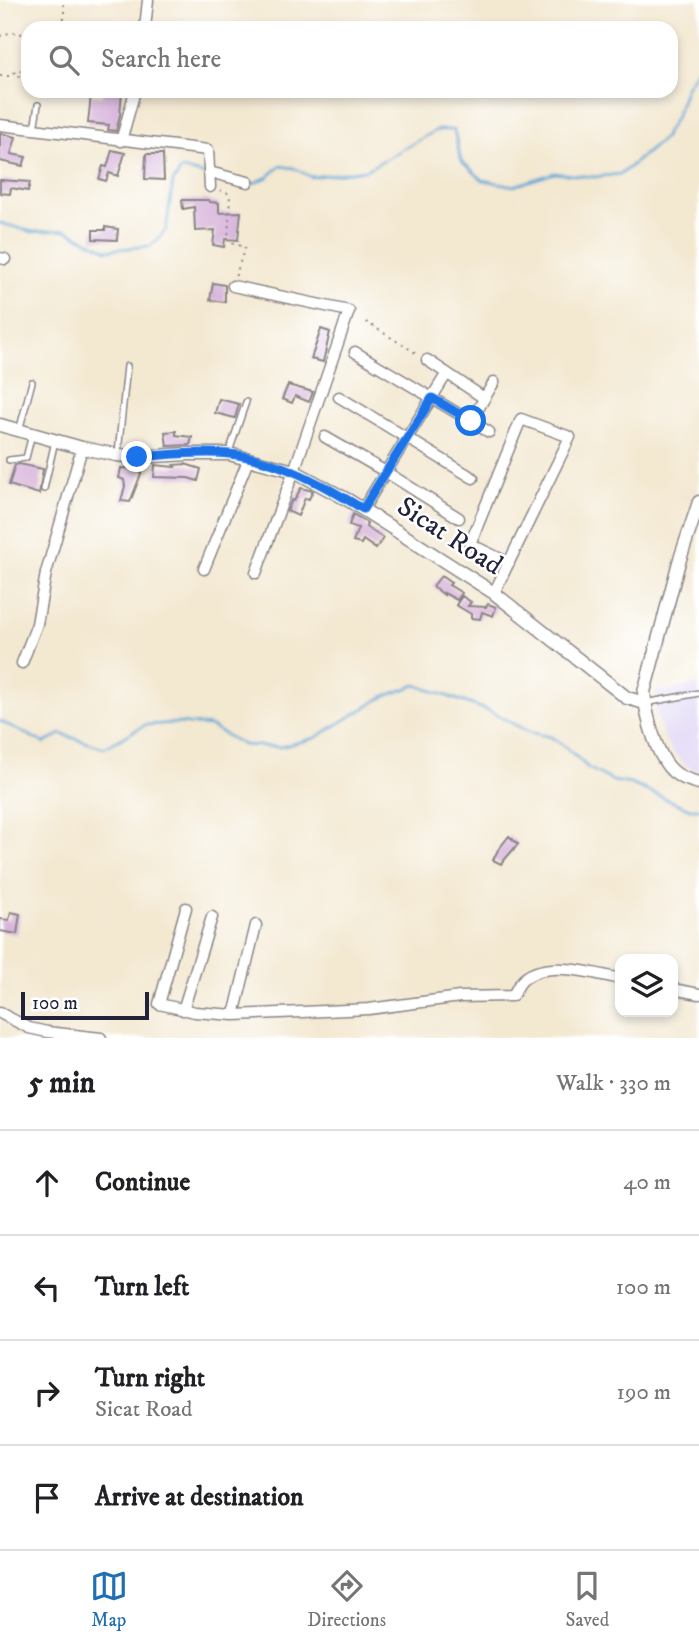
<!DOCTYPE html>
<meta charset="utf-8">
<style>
:root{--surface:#fff;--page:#f6f6f6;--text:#202124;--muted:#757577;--line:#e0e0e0;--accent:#1f6fb2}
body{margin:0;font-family:"IM FELL DW Pica",serif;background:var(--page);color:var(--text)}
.controls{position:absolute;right:21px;bottom:21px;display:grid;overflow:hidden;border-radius:14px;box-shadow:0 4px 10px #0003}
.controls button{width:63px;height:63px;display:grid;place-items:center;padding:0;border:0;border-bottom:2px solid var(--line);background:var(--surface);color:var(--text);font:35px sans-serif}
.scale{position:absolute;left:21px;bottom:18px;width:128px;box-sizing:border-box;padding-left:7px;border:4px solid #22223b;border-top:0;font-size:19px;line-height:24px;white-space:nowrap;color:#22223b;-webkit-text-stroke:5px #fff;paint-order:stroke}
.stop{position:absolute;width:21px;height:21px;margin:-16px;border:5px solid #1a73e8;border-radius:50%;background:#fff}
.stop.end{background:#1a73e8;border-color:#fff;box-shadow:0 2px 7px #0008}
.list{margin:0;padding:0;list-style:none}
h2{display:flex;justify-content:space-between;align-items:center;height:91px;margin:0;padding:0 28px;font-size:30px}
h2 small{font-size:23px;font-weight:400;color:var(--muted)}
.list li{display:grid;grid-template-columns:46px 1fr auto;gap:21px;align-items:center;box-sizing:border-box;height:105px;padding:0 28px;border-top:2px solid var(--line)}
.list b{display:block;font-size:26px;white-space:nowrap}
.list p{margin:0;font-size:23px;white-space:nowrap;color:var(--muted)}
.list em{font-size:23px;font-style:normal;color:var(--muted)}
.icon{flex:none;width:38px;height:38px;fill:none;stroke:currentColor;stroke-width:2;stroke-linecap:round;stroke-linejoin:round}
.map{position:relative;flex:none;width:699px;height:1038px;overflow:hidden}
.search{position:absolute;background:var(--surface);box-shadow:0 4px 10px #0003;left:21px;right:21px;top:21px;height:77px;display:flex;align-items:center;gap:18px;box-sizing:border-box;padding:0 24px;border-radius:21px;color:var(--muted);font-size:26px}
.sheet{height:511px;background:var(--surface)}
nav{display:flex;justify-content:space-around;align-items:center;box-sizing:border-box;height:98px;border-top:2px solid var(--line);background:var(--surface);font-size:19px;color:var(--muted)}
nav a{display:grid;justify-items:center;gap:4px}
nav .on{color:var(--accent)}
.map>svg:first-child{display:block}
</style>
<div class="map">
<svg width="699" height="1038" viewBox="0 0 699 1038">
<rect width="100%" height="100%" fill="#fff"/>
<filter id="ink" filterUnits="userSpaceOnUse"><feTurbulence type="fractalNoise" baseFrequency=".0143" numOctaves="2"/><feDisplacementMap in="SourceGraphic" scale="14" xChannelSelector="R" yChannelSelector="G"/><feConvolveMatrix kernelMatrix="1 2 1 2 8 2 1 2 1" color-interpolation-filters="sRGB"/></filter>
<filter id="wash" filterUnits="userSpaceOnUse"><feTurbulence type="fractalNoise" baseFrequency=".00686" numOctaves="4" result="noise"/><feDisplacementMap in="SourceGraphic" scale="28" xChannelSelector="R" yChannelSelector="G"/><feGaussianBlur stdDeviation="1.57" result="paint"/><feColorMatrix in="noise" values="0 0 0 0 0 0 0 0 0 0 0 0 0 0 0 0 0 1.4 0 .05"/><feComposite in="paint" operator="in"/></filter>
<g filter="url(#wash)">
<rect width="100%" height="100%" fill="#f3e8d0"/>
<path fill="#dfd5f5" d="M699 684V772L684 764 672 751 662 732 655 709 656 692Z"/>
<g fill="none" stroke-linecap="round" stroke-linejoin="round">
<path stroke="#61a5d6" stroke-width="2.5" d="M252 184 268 177 280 166 294 168 311 177 366 170 437 130H454L461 161 483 180 514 186 554 173 594 177 621 174 663 139 675 118 686 87 699 66
M0 223 33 232 65 230 107 250 151 246 166 230 173 182 182 169 205 175
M0 721 44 743 61 734 104 748 145 725 178 723 210 726 243 745 280 747 315 738 383 697 416 685 487 710 529 732 551 737 567 748 588 768 613 781 631 784 690 809H699"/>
</g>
<g id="blocks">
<path fill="#d6b1da" d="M103 91H122L120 115 116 131 108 130 109 125 88 123 91 95 102 97Z
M0 133 16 137 11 154 26 157 23 166 0 161Z
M112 150 125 153 118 176 109 173 106 181 99 179 103 166 107 167Z
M146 154H163L164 180 145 179Z
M0 180 30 182 28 191 11 188 10 194 0 193Z
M182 200H209L210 202 219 203V213L241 212 238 240 225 239 224 247 213 245 215 230 195 231 194 207 183 209Z
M105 227 118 229 117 240 93 239V230H105Z
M213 283 225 285V302L210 300Z
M321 329 330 332 323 362 311 359Z
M288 385 313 392 309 402 295 396 292 403 282 399Z
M219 399 239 404 235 418 215 413Z
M176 431V435L192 437 190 445 167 446 165 432Z
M19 464 43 469 39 494 9 485 15 465Z
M185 464 201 469 198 481 188 478 154 477 155 465 175 467 174 465Z
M121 468 143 469 130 502 121 501 125 486 124 480 119 478Z
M301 488 313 491 309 499 305 498 298 516 287 511 292 500 294 501Z
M353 514 367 523 366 527 383 538 376 549 363 540 361 544 353 542 358 528 349 525Z
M441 576 451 583 449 585 462 593 457 600 444 593V595L433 586Z
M462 596 471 602 468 606 486 607 488 604 496 607 493 616 482 612 480 619 471 618V614L456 605Z
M509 836 518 844 501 864 493 860 498 850Z
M11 912 20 914 17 934 0 931V919L9 920Z"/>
</g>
</g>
<g filter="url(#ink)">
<use href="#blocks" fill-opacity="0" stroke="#8a8586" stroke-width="2"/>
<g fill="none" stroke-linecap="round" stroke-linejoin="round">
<defs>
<path id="service" d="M34 129 38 105
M19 431 32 382
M229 452 246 402
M118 453 127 366
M9 460 26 458 32 434
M44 489 55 441
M645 703 699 693"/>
<path id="minor" d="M145 28 148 0
M0 125 208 150 210 187
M121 141 135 91
M209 172 248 182
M0 258 5 259
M233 286 349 311 294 471 256 573
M355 352 489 432
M427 360 484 398
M339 397 473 478
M471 421 494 382
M325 437 386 472 459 518
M363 509 447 373
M204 569 249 458
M494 593 570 437 521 419 470 544 509 563
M22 663 37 624 46 573 82 448
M186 908 159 1004 195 1012 234 1015 369 1009 460 997 512 996C516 992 517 986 521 982 542 958 594 973 620 979
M673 989 699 994
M183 1010 212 917
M0 1013 29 1028 47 1032 101 1038
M234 1015 256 925"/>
<path id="tertiary" d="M0 425 82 448 117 455 137 457 188 454H229L294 471 348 500 494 593 627 698 645 703
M699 502 679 562 644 692C646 715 657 763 678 775 684 779 692 781 699 783"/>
</defs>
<use href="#service" stroke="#8a8586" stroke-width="8"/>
<use href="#minor" stroke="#8a8586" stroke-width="13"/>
<use href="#tertiary" stroke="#8a8586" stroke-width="15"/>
<path stroke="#8a8586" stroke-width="2" stroke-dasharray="2 5" stroke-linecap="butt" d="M60 26 64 18V0
M53 28 56 26 61 28
M0 36 12 32 28 35
M14.5 73a3.5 3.5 0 1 1 7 0a3.5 3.5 0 1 1-7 0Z
M0 76H13
M220 190 230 194 228 242 245 247 235 278
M366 322 419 355"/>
<use href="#service" stroke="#fff" stroke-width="5"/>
<use href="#minor" stroke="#fff" stroke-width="10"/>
<use href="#tertiary" stroke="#fff" stroke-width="12"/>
</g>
</g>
<g fill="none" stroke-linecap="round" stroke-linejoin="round" filter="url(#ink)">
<path stroke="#1a73e8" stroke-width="9" d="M137 457C167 455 199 451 229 454 278 459 322 484 363 509L432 398 471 421"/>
</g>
<g text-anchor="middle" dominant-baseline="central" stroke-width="5" stroke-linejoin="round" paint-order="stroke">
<g font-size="28" fill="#22223b" stroke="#fff">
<text transform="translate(450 536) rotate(33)">Sicat Road</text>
</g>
</g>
</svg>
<div class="controls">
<button><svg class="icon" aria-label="layers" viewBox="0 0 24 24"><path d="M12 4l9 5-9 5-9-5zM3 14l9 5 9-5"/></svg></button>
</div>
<div class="scale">100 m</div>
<div class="stop" style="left:471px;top:421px"></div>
<div class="stop end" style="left:137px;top:457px"></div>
<div class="search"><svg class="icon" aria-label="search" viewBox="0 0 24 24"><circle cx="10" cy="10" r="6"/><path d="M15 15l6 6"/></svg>Search here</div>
</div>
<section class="sheet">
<h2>5 min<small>Walk · 330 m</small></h2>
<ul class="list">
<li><svg class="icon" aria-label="ahead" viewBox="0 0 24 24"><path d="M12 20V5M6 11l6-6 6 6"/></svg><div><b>Continue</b></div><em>40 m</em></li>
<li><svg class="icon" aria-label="left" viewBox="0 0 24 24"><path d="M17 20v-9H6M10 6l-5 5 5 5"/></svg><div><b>Turn left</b></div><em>100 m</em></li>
<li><svg class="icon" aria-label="right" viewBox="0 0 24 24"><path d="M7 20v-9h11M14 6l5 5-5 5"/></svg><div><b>Turn right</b><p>Sicat Road</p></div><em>190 m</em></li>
<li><svg class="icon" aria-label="arrive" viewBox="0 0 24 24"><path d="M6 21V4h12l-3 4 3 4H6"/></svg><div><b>Arrive at destination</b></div></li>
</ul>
</section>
<nav>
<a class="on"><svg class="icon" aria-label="map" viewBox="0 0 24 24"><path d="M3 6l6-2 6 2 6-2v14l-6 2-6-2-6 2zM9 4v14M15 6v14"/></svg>Map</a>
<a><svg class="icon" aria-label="directions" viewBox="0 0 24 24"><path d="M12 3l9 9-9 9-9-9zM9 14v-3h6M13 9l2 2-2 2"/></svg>Directions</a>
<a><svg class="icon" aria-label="saved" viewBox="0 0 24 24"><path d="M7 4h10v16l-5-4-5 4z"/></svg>Saved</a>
</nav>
